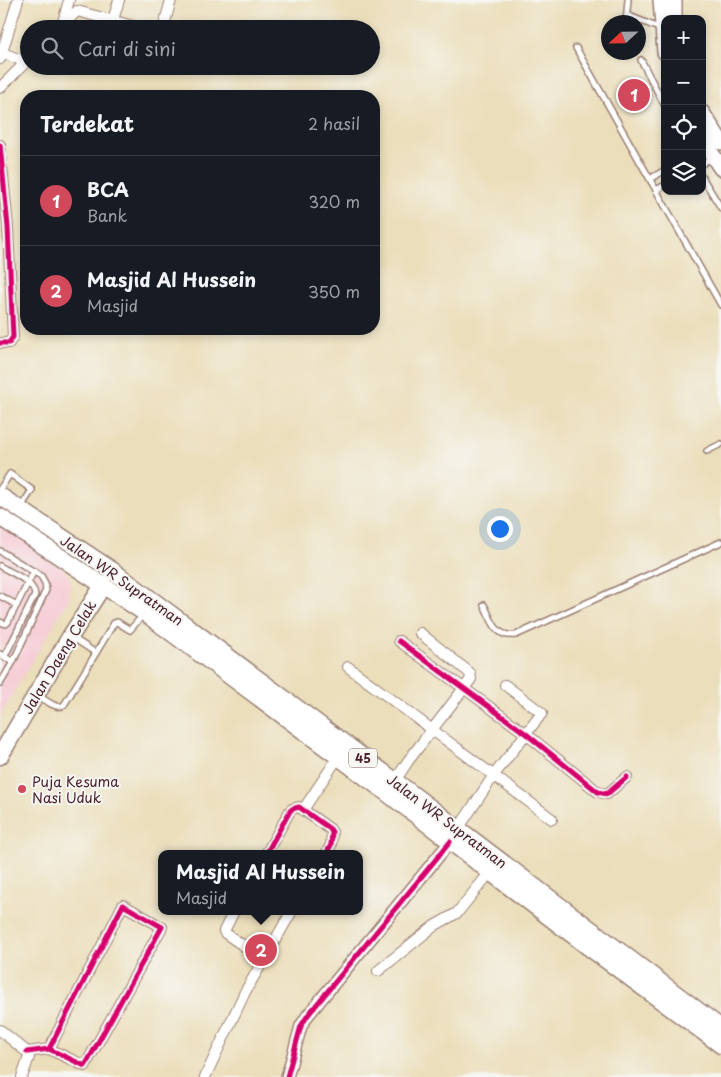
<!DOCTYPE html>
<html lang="id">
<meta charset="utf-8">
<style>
:root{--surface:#171b24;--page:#20242c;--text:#f1f3f6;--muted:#9ea1a6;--line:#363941;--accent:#d1495b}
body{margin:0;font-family:"Playpen Sans",sans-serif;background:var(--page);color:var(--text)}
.controls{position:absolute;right:15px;top:15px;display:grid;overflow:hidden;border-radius:10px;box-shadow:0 2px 8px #0003}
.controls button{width:45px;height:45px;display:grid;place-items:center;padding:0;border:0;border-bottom:1px solid var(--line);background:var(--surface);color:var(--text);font:25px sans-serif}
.compass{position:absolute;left:601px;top:15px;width:45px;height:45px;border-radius:50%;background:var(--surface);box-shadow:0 2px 8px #0003;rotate:248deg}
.you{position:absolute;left:499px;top:528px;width:18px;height:18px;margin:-12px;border:4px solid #fff;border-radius:50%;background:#1a73e8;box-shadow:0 0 0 8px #1a73e833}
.badge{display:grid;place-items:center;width:32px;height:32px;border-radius:50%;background:var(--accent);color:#fff;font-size:16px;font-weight:700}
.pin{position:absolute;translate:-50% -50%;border:2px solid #fff;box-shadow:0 1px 5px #0006}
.popup{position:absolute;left:158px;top:850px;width:205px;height:65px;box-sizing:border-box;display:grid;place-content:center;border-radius:10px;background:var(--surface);filter:drop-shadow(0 1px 4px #0005);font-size:16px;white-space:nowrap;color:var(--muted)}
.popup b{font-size:19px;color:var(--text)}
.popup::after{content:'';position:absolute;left:50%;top:100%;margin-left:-10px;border:10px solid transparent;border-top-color:var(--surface)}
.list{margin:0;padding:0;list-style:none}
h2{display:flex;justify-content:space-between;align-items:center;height:65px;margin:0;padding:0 20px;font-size:21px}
h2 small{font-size:16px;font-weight:400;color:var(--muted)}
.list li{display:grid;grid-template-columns:32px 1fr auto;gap:15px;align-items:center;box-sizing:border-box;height:90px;padding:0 20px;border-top:1px solid var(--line)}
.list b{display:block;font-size:19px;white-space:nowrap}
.list p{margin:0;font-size:16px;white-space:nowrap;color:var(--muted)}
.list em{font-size:16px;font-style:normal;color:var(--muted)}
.icon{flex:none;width:28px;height:28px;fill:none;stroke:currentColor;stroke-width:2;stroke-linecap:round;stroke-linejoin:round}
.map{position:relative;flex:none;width:721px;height:1077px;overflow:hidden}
.search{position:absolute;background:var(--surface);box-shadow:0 2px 8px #0003;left:20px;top:20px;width:360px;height:55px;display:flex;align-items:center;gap:12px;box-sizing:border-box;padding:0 18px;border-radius:28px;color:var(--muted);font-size:19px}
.panel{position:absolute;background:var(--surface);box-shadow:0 2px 8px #0003;left:20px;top:90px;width:360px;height:245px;border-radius:20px}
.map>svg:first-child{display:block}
</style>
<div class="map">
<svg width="721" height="1077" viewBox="0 0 721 1077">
<rect width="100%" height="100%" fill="#f6f6f2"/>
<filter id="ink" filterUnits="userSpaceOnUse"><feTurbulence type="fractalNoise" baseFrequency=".02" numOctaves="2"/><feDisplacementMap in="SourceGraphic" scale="10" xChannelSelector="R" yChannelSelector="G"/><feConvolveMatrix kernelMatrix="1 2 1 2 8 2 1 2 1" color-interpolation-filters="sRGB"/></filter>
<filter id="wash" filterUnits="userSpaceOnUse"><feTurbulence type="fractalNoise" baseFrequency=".0096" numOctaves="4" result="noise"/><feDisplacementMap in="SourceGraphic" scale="20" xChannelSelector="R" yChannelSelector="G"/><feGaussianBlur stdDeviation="1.12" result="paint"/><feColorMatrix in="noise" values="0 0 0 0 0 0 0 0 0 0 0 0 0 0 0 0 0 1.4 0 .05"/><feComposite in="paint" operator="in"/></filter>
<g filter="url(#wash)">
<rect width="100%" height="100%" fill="#ebdeba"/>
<path fill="#f6cfd7" d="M0 525 60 564 71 580 69 599 0 716Z"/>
</g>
<g filter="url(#ink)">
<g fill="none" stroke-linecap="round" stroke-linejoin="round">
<defs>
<path id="service" d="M627 15 661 29
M626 22 628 0
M576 48 656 190
M641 60 665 106
M702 164 711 158
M702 177 721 208
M650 179 665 170
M665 185 656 190 721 305
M707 451 721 444
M0 489 10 474 32 490 21 507
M0 551 41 576 45 583 46 590 13 662
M0 566C11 573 33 580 35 595L5 656
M0 596 17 605
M484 605C492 620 495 638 516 635L721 542
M0 622 6 624 8 622 34 571
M96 653 114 623 117 622 130 630 143 615
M0 654 13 662 0 684
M39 696C46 700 56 710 64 705L96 653 73 638"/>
<path id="minor" d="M113 20 119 0
M62 26 69 0
M59 29 77 11 144 29
M163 29 171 0
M0 52 26 62
M0 59 18 0
M0 88 29 59
M0 145 8 227 13 337 9 343H0
M399 641 525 733 598 792 607 794 627 777
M348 667 552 819
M393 784 408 761 471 679 470 673 420 633
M303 810 339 756
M458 829 494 775 542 713 505 685
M266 854 290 811 292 809 299 807 330 829 332 832 331 845 326 854
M234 911 224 931 225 933 264 960
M378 971 434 926 457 913 491 871
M0 1030 27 1052 29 1057 22 1077
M27 1052 49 1049 85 1066 162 927 123 905 49 1049
M205 1077 245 992 292 911"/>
<path id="tertiary" d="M287 1077 301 1026 308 1015 450 842"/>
<path id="primary" d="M661 0 665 52
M674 0V19
M702 113 721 142
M702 139 721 168"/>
<path id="trunk" d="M0 496 113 571 395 781 721 1028
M0 517 145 613 387 793 587 946 721 1045
M0 756 70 637 104 584"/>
</defs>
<use href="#service" stroke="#9a7e72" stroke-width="8"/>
<use href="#minor" stroke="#9a7e72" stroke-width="12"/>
<use href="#tertiary" stroke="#9a7e72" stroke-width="14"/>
<use href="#primary" stroke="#9a7e72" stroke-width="18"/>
<use href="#trunk" stroke="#9a7e72" stroke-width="19"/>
<use href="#service" stroke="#fff" stroke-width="5"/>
<use href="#minor" stroke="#fff" stroke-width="10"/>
<use href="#tertiary" stroke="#fff" stroke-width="11"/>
<use href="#primary" stroke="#fff" stroke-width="15"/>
<use href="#trunk" stroke="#fff" stroke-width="16"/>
<defs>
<path id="cycleway" d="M0 145 8 227 13 337 9 343H0
M399 641 525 733 598 792 607 794 627 777
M266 854 290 811 292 809 299 807 330 829 332 832 331 845 326 854
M27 1052 49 1049 85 1066 162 927 123 905 49 1049
M287 1077 301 1026 308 1015 450 842"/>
</defs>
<use href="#cycleway" stroke="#f6f6f2" stroke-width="8"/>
<use href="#cycleway" stroke="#d6006c" stroke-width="5"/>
</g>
</g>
<circle fill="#d1495b" stroke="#f6f6f2" stroke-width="2" cx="22" cy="789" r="5"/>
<g text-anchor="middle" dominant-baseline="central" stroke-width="4" stroke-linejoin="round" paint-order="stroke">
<rect fill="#f6f6f2" stroke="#7e6067" stroke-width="1" x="349" y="748.5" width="28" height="19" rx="4"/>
<g font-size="12" font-weight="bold" fill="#4a1f2b">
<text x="363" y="758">45</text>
</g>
<g font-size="14" fill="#4a1f2b" stroke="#f6f6f2">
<text transform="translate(122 580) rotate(35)">Jalan WR Supratman</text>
<text transform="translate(59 657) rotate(-59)">Jalan Daeng Celak</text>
<text transform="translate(447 821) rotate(37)">Jalan WR Supratman</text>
</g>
<g font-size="14" fill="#4a1f2b" stroke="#f6f6f2" text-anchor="start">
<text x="32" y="781">Puja Kesuma<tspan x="32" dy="16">Nasi Uduk</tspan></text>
</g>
</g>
</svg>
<div class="controls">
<button>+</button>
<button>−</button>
<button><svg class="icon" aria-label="locate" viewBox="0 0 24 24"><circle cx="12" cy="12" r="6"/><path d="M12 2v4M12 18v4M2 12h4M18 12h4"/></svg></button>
<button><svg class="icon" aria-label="layers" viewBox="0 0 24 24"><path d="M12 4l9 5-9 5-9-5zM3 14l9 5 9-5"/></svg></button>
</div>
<svg class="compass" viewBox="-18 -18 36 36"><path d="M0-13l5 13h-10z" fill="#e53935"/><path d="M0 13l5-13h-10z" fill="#9ea1a6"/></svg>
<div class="you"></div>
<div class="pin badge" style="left:634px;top:95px">1</div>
<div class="pin badge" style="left:261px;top:950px">2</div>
<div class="popup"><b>Masjid Al Hussein</b>Masjid</div>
<div class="search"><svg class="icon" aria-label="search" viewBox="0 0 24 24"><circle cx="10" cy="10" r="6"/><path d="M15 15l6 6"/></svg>Cari di sini</div>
<section class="panel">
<h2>Terdekat<small>2 hasil</small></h2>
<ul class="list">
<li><span class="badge">1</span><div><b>BCA</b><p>Bank</p></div><em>320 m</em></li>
<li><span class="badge">2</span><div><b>Masjid Al Hussein</b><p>Masjid</p></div><em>350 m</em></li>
</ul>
</section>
</div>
